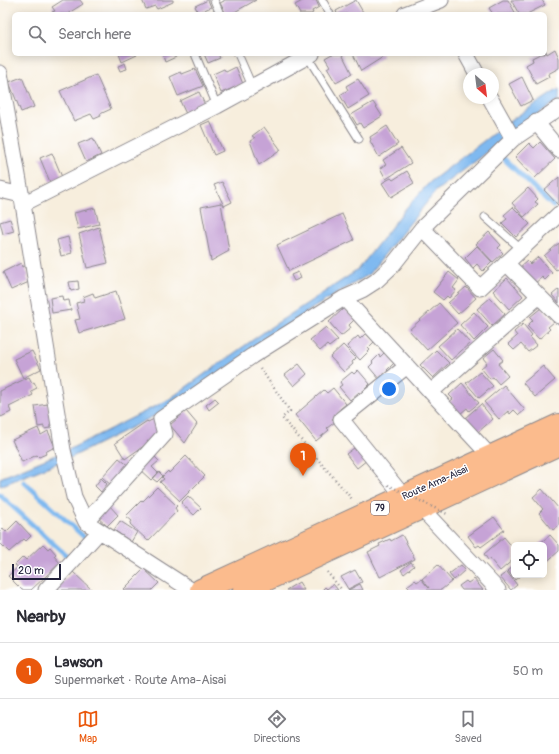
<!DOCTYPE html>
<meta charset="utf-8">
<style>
:root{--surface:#fff;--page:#f2f2f3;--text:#2b2b33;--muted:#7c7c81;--line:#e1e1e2;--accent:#ea580c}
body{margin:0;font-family:Pangolin,sans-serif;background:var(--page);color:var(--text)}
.controls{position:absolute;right:12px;bottom:12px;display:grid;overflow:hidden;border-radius:6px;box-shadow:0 2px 10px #0003}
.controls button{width:36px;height:36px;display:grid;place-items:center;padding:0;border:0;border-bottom:1px solid var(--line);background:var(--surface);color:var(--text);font:20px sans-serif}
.compass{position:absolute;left:463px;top:68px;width:36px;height:36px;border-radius:50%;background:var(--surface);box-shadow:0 2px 10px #0003;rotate:152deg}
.scale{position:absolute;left:12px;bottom:10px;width:49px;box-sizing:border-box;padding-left:4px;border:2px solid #22223b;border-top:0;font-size:11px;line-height:14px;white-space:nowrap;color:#22223b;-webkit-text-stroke:3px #fff;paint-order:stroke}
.you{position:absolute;left:389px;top:389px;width:14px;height:14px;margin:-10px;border:3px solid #fff;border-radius:50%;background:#1a73e8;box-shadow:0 0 0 6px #1a73e833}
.badge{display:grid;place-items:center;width:26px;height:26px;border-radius:50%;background:var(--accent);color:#fff;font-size:13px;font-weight:700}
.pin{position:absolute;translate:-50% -33px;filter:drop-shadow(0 1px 2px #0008)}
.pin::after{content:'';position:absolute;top:21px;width:14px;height:12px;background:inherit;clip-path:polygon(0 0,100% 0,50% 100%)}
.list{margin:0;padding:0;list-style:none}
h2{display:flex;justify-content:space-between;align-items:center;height:52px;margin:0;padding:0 16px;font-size:17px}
h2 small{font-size:13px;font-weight:400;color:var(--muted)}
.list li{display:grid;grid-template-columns:26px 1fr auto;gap:12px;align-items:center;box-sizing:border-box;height:56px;padding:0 16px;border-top:1px solid var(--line)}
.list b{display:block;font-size:15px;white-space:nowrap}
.list p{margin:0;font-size:13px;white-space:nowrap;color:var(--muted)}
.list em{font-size:13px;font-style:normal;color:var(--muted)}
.icon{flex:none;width:22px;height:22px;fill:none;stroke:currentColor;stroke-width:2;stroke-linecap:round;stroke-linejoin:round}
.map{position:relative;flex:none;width:559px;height:590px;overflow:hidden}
.search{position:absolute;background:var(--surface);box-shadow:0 2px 10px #0003;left:12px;right:12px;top:12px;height:44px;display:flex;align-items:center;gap:10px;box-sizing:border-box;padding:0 14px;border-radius:6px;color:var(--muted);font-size:15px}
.sheet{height:108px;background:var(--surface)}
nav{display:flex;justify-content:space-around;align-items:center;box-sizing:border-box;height:56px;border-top:1px solid var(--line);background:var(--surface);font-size:11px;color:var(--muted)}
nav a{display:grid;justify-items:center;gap:2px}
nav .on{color:var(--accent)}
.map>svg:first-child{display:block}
</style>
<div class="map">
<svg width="559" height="590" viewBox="0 0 559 590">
<rect width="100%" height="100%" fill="#fff"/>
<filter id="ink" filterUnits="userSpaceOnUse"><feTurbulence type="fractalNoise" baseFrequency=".025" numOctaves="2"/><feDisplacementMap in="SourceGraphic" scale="8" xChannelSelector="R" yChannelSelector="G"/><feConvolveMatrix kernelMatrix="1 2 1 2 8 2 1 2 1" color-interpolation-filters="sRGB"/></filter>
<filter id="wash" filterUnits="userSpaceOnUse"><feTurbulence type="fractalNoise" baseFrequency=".012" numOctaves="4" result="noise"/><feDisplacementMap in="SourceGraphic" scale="16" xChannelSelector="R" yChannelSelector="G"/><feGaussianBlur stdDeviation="0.9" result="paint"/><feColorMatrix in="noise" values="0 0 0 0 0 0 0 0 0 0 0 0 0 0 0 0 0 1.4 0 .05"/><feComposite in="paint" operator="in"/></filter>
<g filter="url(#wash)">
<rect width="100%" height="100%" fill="#f7eedd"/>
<path fill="#7fb9f0" stroke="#506e96" d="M559 89V100L520 126 502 141 436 191 368 275 313 308 170 408 72 457 0 486V478L70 449 168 400 271 327 358 270 406 208 430 182 511 120Z"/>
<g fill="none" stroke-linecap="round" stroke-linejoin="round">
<path stroke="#7fb9f0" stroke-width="5" d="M502 157 553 206
M24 482 83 536
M0 495 68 557"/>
</g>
<g id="blocks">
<path fill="#c6a3d6" d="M63 0H80L83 4 67 14H53L52 12 55 11 52 7Z
M142 0H173V2L157 9 155 6 146 9Z
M208 0 211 7 198 13 195 6Z
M224 0H256L231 14H226L220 3 224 1Z
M304 0H316L319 7 312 11 313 13 311 14H300L295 5Z
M356 0 364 14H337L336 11Z
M503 0H508L516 14H493L489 8Z
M511 0H542L545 5 527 14H519Z
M545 49 547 54 555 49 559 58V68L548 74 549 77 536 84 526 65 533 61 532 58 540 54H545Z
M119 54H136L137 55 122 62Z
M168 54H175L176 57 165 62 163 56Z
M204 54H218L220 58 208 63Z
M332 54H342L352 74 336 83 327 68 330 66 325 58Z
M353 54H382L383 57 361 71Z
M125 63 127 69 120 71 118 66Z
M236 67 243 84 221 93 213 74 224 69 226 72Z
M195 69 203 86 178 96 170 77 181 72 182 74Z
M96 75 111 109 100 114 101 116 94 119 91 114 74 121 60 91Z
M22 77 34 107 21 112 9 82Z
M522 77 533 100 521 106 509 84Z
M358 79 369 96 348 109 340 95 348 90 346 86Z
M199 92 205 105 186 114 180 101Z
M373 102 382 116 363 128 360 123 357 125 351 115Z
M210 121 223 151 214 155 201 125Z
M387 126 398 144 379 157 370 141 371 140 370 137Z
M264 127 281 150 259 165 250 141 255 138 252 136Z
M93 138 101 155 86 162 78 144Z
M540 142 555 159 535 178 515 157 529 143 534 148Z
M401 148 411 163 386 179 380 168 386 165 383 160Z
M52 153 62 177 50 182 40 158Z
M407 171 414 183 391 197 382 183 391 178 393 180Z
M559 177V206L544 190Z
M222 182 232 202 224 206 214 185Z
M528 188 538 199 535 202 538 204 524 217 512 203Z
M221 203 229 251 211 261 201 207Z
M513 207 530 224 516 237 502 223 507 219 504 215Z
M95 208 99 224 78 229 74 213Z
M342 214 354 240 289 271 277 245Z
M10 219 14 231 3 234 0 222Z
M99 227 108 263 87 268 79 234Z
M489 232 501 245 498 248 503 253 493 262 476 244Z
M68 237 72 253 61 256 57 240Z
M559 243V268L556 270 544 256Z
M477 246 492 262 483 271 477 264 473 268 465 258Z
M538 257 552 273 545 280 542 277 533 285 519 268 527 261 530 264Z
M21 263 22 267 24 266 29 276 27 277 29 282 11 290 3 272Z
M298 272 301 278 294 281 291 275Z
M449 272 459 280 453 288 456 290 449 298 447 296 443 300 433 292Z
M507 278 523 296 509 309 493 291Z
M78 281 79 289 71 291 69 282Z
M466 287 476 298 458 314 448 303Z
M559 289V303L552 295Z
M116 291 125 319 79 333 75 320 80 319 76 303 84 301 83 297 93 293 95 298Z
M62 296 63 301 69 300 71 310 52 313 50 298Z
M490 298 505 314 492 326 477 309Z
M439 303 457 323 427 350 409 330Z
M344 308 355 319 349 325 351 328 341 336 329 322Z
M541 308 554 322 548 327 550 329 539 339 527 326 533 320 530 317Z
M474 312 488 327 474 341 460 325Z
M523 324 532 335 530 337 537 345 528 352 521 344 514 350 508 344 517 336 514 332Z
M326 327 338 340 329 347 327 345 320 351 310 340Z
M457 329 470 343 451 360 438 346Z
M366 333 374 342 368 348 370 350 360 360 347 346 358 336 360 339Z
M343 345 356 358 352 362 353 364 344 372 330 357Z
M494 349 503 360 498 364 508 376 499 384 493 377 490 379 481 368 487 363 483 358Z
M436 350 449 363 433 378 420 365Z
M32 351 41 369 23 378 14 359Z
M385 352 395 362 387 370 389 372 380 380 369 367 373 363 372 362 379 355 380 357Z
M299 364 307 374 294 386 285 375Z
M543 366 555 380 535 397 523 383Z
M358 370 370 384 360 394 359 392 350 400 339 387 342 385 340 382 352 372 354 374Z
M480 372 493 386 479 398 466 383Z
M29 377 32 383 34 382 37 388 31 391 33 395 9 407 11 412 1 417 0 414V391Z
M462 383 479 403 469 411 467 408 460 414 449 402 453 399 449 395Z
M504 385 525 410 519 415 514 410 510 414 508 411 499 419 484 402Z
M333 388 346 404 340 409 342 411 332 419 335 422 327 428 329 430 316 441 295 415 324 390 327 393Z
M215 398 219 402 209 410 206 405Z
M48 404 52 425H50V428L44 429V426L38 427 35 406Z
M481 404 493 419 477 433 465 418Z
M186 411 197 424 185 443 170 425Z
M156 418 158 436 125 459 115 443 147 421 148 422Z
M38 428 41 435 48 431 55 447 45 452 46 454 39 457 37 455 22 462 12 440Z
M354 448 356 451 358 449 367 460 357 468 346 454Z
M152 454 159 461 152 467 158 473 151 480 138 468Z
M186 456 205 476 180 501 160 482 164 479 162 477 168 471 169 473Z
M119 458 130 467 112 486 102 477Z
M159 472 163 476 157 482 153 479Z
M101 478 107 484 101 492 95 486Z
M157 487 177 506 175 508 177 511 148 541 130 524 132 521 126 516 141 501 142 502Z
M542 489 559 509V525L553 530 539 513 543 509 533 497Z
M188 496 201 508 194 515 181 503Z
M109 505 118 515 107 526 97 517Z
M494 517 504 530 481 547 479 545 476 547 468 536Z
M17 521 31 536 26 541 24 539 9 552 0 543V531L3 528 6 532Z
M120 521 137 532 131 542 114 530Z
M402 535 415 559 380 577 368 552 380 546 379 544 390 539 391 541Z
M550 535 559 545V551L544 564V545H538Z
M504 537 514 549V559L500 571 490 559 488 560 484 554Z
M43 544 48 549 50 547 56 554 54 556 60 563 31 590H22L8 576 18 567 15 565 23 557 26 560Z
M411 562 414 566 404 574 401 570Z
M438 565 452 581 441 590H411L407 586 415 580 417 582 421 579 429 588 422 579Z
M461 565 465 570 454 580 449 574Z
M514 566V575H521L515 580 508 571Z
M144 569 159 583 152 590H125L124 589Z
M355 570 362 582 348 589 341 577Z
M73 572 92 590H60L57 587Z
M507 572 517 585 511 590 500 577Z
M474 579 483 590H462L459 586 466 581 468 583Z
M299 582 304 590H286Z
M333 584 338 590H322L325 587 327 589Z
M360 584 363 590H348Z"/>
</g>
</g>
<g filter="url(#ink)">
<use href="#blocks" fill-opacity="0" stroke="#8c888c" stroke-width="1"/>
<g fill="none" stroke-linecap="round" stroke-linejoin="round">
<defs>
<path id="lane" d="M214 0 220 14
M322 0 330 14
M195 54 217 106
M238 54 252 86
M307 56 359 139
M485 217 521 249"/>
<path id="street" d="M405 14 441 0
M466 54 477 74
M0 73 23 204 63 450 74 497 86 522 191 590
M490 98 513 139
M536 122 559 150
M0 190 21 195
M23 204 217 106 312 54
M422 228 480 288 559 214
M506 263 559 316
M431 392 539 296
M491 457 344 298 362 290 376 281 392 266 422 228 513 139 559 108
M404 497 341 419 407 366
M421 508 498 590
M86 522 165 434 161 419 252 356 344 298
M46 590 99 532"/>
<path id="primary" d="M201 590 559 425
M244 590 559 444"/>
</defs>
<use href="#lane" stroke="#8c888c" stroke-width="9"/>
<use href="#street" stroke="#8c888c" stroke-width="17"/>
<use href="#primary" stroke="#8c888c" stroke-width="24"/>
<path stroke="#8c888c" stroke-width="2.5" stroke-dasharray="1 3" stroke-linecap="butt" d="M260 368 290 411 282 418 353 500
M327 572 342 590"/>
<use href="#lane" stroke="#fff" stroke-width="7"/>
<use href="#street" stroke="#fff" stroke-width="15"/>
<use href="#primary" stroke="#fbbb8d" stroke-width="22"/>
<path stroke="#8c888c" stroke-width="2.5" stroke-dasharray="1 3" stroke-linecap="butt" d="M388 485 449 515"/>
</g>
</g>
<g text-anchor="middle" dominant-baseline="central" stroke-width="3" stroke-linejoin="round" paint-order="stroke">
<rect fill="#fff" stroke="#646476" stroke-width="1" x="371" y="501" width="18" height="14" rx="3"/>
<g font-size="9" font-weight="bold" fill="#22223b">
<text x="380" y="508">79</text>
</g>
<g font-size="10" fill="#22223b" stroke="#fff">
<text transform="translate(435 483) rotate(-24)">Route Ama-Aisai</text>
</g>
</g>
</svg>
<div class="controls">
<button><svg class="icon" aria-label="locate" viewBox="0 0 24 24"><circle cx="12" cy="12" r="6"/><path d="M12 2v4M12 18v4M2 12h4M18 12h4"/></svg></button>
</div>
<svg class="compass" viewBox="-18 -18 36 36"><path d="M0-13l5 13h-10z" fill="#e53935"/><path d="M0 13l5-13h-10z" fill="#7c7c81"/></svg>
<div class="scale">20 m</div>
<div class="you"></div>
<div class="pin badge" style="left:303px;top:476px">1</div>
<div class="search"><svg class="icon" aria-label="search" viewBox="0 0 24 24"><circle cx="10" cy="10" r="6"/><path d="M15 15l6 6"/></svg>Search here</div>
</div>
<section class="sheet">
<h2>Nearby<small></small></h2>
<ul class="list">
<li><span class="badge">1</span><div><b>Lawson</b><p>Supermarket · Route Ama-Aisai</p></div><em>50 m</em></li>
</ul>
</section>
<nav>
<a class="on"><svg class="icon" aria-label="map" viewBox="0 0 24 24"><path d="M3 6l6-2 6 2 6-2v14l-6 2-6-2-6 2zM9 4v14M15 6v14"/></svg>Map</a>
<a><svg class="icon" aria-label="directions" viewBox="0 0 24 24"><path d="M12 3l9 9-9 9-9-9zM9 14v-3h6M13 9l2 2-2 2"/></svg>Directions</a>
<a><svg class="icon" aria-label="saved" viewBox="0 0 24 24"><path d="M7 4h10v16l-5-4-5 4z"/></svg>Saved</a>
</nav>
